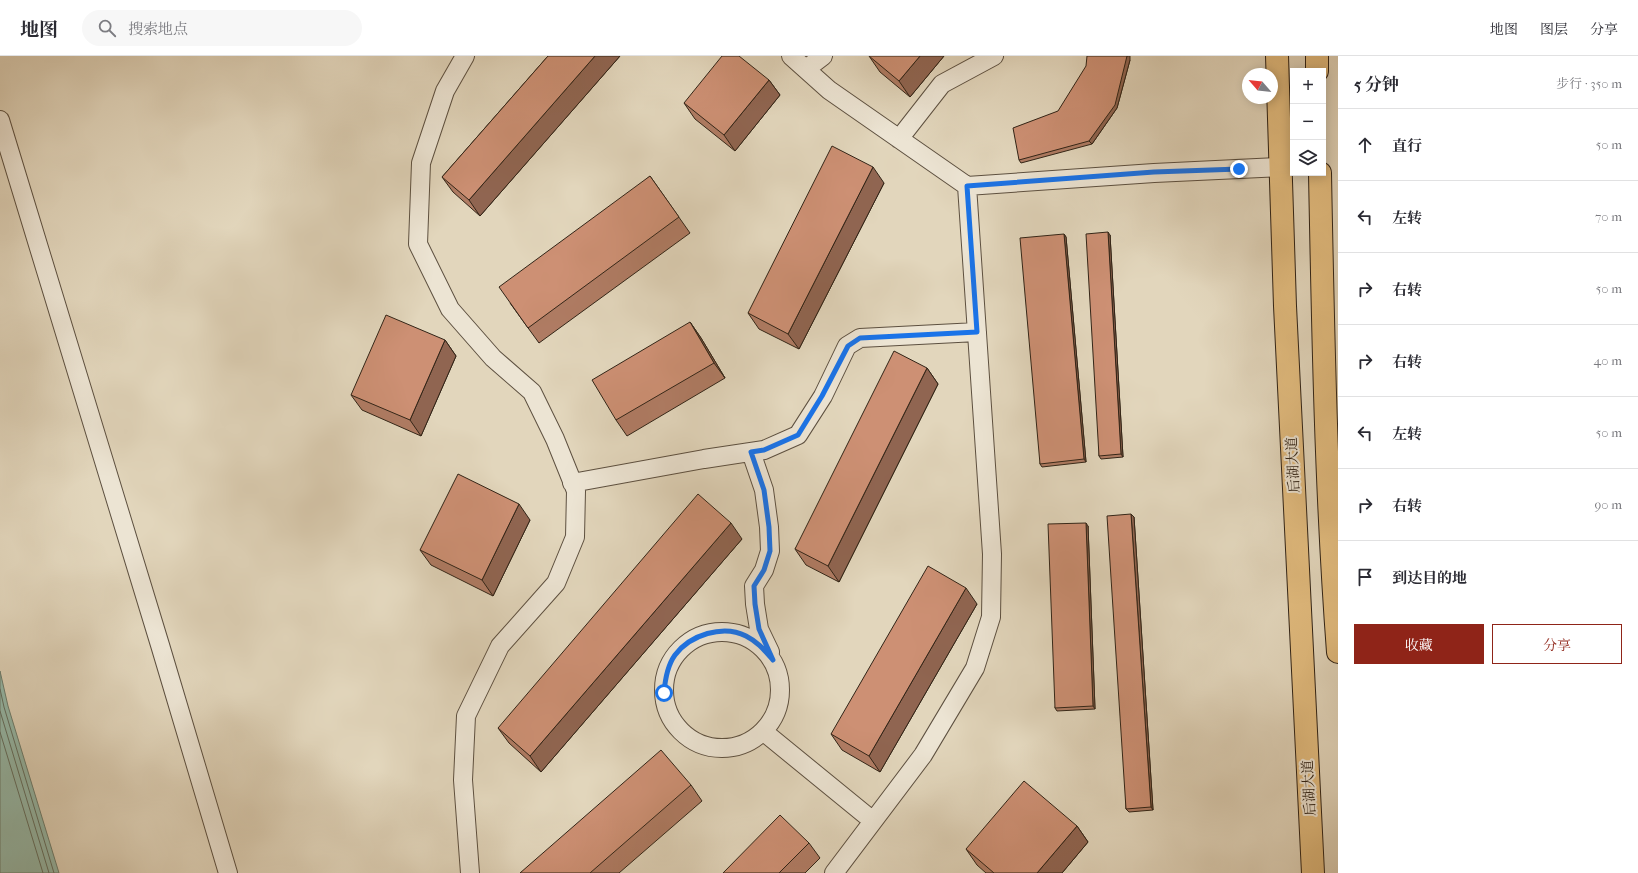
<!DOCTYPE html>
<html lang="zh">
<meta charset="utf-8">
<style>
:root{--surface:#fff;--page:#f7f7f7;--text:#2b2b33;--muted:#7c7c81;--line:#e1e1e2;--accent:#8f2418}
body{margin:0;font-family:"IM FELL French Canon","Noto Serif SC",serif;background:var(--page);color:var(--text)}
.controls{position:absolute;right:12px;top:12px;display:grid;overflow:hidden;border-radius:0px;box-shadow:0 2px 10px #0003}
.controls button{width:36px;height:36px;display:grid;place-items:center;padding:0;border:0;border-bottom:1px solid var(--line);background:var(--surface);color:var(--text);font:20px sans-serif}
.compass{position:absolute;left:1242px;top:12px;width:36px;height:36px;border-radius:50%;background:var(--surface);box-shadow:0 2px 10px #0003;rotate:298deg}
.stop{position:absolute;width:12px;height:12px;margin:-9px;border:3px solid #1a73e8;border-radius:50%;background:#fff}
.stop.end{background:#1a73e8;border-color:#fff;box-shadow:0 1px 4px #0008}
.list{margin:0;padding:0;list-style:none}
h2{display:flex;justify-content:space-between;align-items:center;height:52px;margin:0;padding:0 16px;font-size:17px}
h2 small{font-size:13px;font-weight:400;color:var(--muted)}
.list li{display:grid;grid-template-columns:26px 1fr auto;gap:12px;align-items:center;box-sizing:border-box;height:72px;padding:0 16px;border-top:1px solid var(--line)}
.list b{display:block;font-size:15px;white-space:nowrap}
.list em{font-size:13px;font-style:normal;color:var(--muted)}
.actions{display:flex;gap:8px;padding:12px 16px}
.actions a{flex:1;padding:9px 0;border:1px solid var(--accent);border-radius:0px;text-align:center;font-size:14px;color:var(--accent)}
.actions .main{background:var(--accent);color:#fff}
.icon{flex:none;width:22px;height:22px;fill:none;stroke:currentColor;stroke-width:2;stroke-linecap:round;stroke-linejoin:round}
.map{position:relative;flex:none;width:1338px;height:817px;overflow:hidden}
header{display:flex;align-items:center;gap:24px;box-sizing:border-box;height:56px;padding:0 20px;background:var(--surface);border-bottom:1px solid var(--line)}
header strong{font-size:19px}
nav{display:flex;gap:22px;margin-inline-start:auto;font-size:14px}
.search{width:280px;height:36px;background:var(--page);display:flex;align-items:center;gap:10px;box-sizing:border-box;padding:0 14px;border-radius:22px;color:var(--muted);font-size:15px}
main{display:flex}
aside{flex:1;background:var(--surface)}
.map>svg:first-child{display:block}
</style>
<header>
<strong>地图</strong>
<div class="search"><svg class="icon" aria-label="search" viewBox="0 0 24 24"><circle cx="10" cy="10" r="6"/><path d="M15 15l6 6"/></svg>搜索地点</div>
<nav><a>地图</a><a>图层</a><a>分享</a></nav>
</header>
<main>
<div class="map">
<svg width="1338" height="817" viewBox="0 0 1338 817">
<rect width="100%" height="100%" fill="#e2d6bc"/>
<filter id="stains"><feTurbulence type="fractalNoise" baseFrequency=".005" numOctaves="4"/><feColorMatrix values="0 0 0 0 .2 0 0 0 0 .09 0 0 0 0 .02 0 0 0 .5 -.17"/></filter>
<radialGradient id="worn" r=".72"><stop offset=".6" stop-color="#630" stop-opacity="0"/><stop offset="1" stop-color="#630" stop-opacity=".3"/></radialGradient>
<path fill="#96baaa" stroke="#6e7e6f" d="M0 615 8 650 59 817H0Z"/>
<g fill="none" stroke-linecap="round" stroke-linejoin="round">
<path stroke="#646f60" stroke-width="1" d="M0 633 4 651 54 817
M0 655 49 817
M0 676 43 817"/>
<defs>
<path id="street" d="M465 0 445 35 421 107 418 188 450 253 493 302 532 336 555 383 576 435 575 481 556 527 500 590 466 660 463 724 470 817
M791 0 829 34 967 130 1154 117 1280 111
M806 13 823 0
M0 64 160 589 228 817
M899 83 942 28 994 0
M751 396 764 434 769 471 770 495 764 514 754 530 755 548 759 573 770 596
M572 427 704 403 764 394 798 379 823 340 847 290 860 282 977 276
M664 634a58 58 0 1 1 116 0a58 58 0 1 1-116 0Z
M764 676 873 765
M834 817 923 699 975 612 991 561 992 498 967 130"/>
<path id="primary" d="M1277 0 1285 250 1313 817
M1317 0V15
M1320 117C1323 277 1326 437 1338 596"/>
</defs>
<use href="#street" stroke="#5d5040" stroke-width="20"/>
<use href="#primary" stroke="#312417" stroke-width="24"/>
<use href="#street" stroke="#ece4d3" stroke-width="18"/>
<use href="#primary" stroke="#e1bb7e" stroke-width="22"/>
</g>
<path fill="#b07c64" stroke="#312417" d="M548 0H620L480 160 453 136 442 121Z
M869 0H944L910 41 880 16Z
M1130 4 1117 52 1092 88 1021 107 1019 104Z
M769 24 780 39 735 95 695 63 684 47Z
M650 120 690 177 539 287 510 247Z
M884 127 799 293 759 273 748 257Z
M1064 178 1066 181 1086 406 1042 411 1040 408Z
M1110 179 1123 401 1101 403 1099 400Z
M690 266 701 282 725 322 627 380 616 364Z
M445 284 456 300 421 380 362 354 351 339Z
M927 312 938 328 839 526 806 509 795 493Z
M1131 458 1134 461 1153 754 1129 756 1126 753Z
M530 464 493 540 431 509 420 494Z
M1088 470 1095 653 1057 655 1055 652Z
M742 483 541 716 509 687 498 672Z
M977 548 880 716 842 694 831 678Z
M691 729 702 745 619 817H520Z
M1077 770 1088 786 1062 817H986L977 809 966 793Z
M809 787 820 802 805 817H723Z"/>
<path fill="#906551" stroke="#312417" d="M595 0H620L480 160 469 144Z
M920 0H944L910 41 899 25Z
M1127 0H1130V4L1117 52 1092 88 1089 85Z
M769 24 780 39 735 95 724 79Z
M873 111 884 127 799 293 788 278Z
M1108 176 1110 179 1123 401 1121 398Z
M1064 178 1066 181 1086 406 1084 403Z
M690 266 701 282 725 322 714 307Z
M445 284 456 300 421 380 410 364Z
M927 312 938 328 839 526 828 510Z
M519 448 530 464 493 540 482 524Z
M1131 458 1134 461 1153 754 1151 751Z
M731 467 742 483 541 716 530 700Z
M1086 467 1088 470 1095 653 1093 650Z
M966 532 977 548 880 716 869 700Z
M1077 770 1088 786 1062 817H1037Z"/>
<path fill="#cd9074" stroke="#312417" d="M548 0H595L469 144 442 121Z
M722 0H739L769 24 724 79 684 47Z
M869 0H920L899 25Z
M1087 0H1127L1115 49 1089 85 1019 104 1013 72 1058 55 1086 10Z
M832 90 873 111 788 278 748 257Z
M650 120 679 161 528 272 499 231Z
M1108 176 1121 398 1099 400 1086 178Z
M1064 178 1084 403 1040 408 1020 182Z
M386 259 445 284 410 364 351 339Z
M690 266 714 307 616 364 592 324Z
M894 295 927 312 828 510 795 493Z
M458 418 519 448 482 524 420 494Z
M698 438 731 467 530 700 498 672Z
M1131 458 1151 751 1126 753 1107 460Z
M1086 467 1093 650 1055 652 1048 468Z
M928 510 966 532 869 700 831 678Z
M661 694 691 729 590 817H520Z
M1024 725 1077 770 1037 817H994L966 793Z
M780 759 809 787 779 817H723Z"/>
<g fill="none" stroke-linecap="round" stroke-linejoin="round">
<path stroke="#1a73e8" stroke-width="5" d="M664 637C665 624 667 610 675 599 690 579 723 568 746 580 758 586 765 595 773 604L759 573 755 548 754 530 764 514 770 495 769 471 764 434 751 396 764 394 798 379 822 340 848 290 860 282 977 276 967 130 1154 116 1239 113"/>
</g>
<g text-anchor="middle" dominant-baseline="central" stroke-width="4" stroke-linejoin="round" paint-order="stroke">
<g font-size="14" fill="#312417" stroke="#ece4d3">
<text transform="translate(1293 409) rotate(-93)">后湖大道</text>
<text transform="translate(1309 732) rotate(-93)">后湖大道</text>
</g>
</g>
<rect width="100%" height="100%" filter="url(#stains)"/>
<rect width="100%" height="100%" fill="url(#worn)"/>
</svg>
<div class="controls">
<button>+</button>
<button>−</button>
<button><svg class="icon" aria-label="layers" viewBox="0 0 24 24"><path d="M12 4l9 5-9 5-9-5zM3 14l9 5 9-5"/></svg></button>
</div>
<svg class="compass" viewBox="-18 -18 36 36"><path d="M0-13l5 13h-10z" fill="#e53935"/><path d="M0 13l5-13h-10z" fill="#7c7c81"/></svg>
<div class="stop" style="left:664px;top:637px"></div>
<div class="stop end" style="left:1239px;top:113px"></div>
</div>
<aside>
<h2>5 分钟<small>步行 · 350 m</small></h2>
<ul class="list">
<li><svg class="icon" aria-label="ahead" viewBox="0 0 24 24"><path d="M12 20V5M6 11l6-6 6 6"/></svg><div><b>直行</b></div><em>50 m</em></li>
<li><svg class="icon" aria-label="left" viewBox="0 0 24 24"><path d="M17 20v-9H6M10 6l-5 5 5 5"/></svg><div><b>左转</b></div><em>70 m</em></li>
<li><svg class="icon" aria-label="right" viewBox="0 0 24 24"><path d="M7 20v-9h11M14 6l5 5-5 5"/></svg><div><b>右转</b></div><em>50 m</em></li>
<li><svg class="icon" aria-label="right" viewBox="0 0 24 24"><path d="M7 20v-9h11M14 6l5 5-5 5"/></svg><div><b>右转</b></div><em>40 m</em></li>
<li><svg class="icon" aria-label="left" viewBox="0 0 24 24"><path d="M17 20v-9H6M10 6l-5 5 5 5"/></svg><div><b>左转</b></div><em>50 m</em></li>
<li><svg class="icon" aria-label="right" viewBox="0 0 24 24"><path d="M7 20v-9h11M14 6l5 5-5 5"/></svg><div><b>右转</b></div><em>90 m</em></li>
<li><svg class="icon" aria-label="arrive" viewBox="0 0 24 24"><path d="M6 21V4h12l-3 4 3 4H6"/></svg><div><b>到达目的地</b></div></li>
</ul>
<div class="actions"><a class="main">收藏</a><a>分享</a></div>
</aside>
</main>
